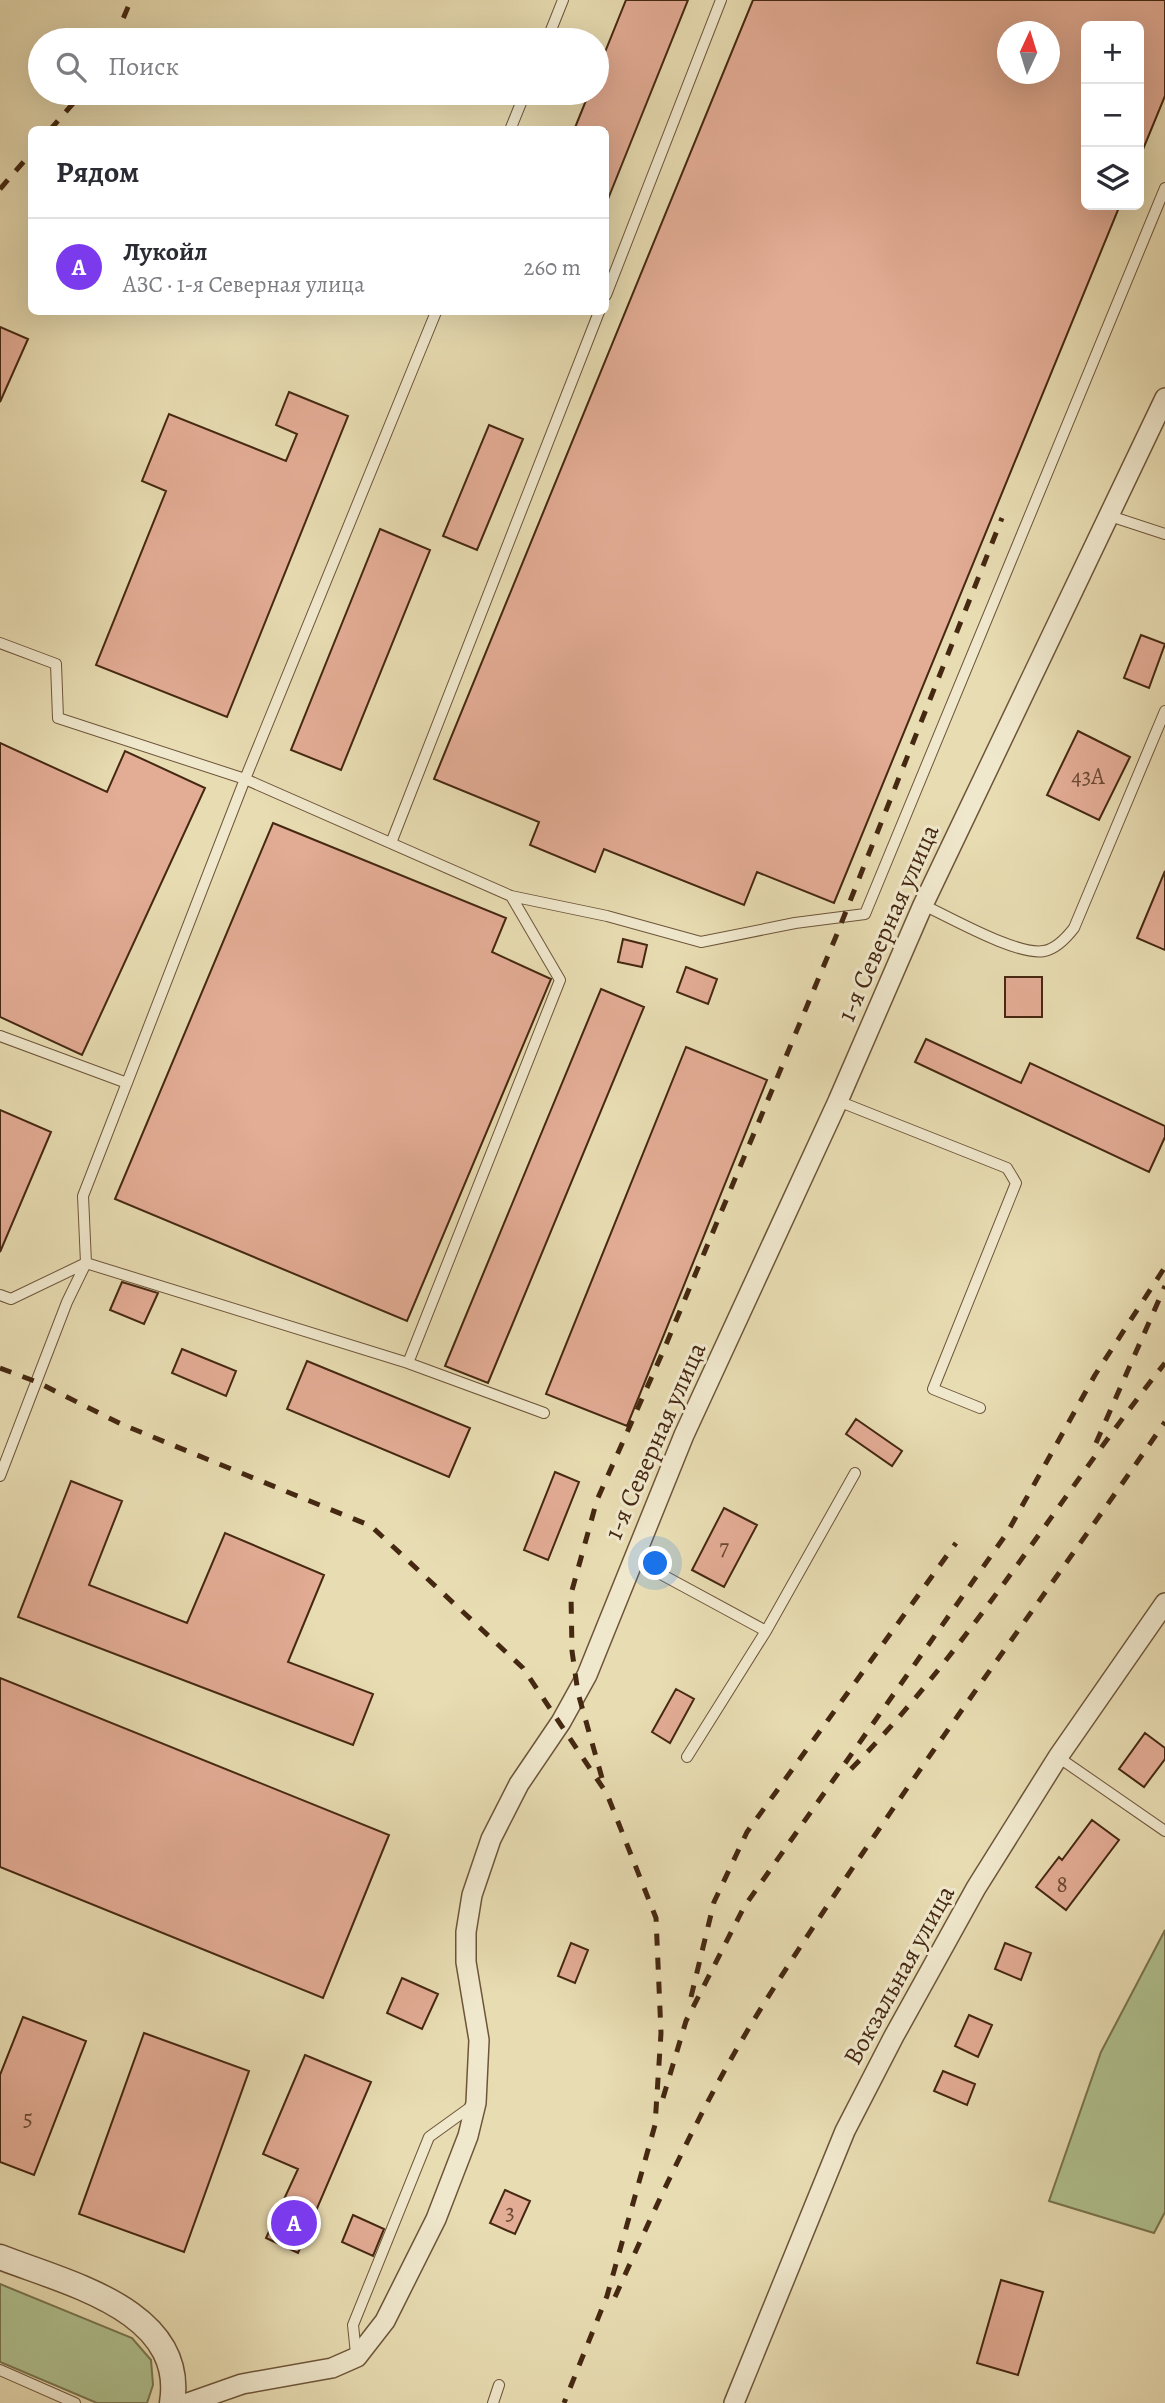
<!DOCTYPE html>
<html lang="ru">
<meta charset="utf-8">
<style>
:root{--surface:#fff;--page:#f7f7f7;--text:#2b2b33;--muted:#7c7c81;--line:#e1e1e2;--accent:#7c3aed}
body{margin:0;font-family:Alegreya,serif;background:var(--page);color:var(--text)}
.controls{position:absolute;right:21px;top:21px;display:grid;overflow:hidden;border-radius:10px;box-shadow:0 7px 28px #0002}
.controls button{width:63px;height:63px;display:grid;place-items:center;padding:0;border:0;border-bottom:2px solid var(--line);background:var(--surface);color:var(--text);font:35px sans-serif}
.compass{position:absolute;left:997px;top:21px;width:63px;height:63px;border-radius:50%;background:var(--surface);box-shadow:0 7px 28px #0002;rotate:4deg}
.you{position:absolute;left:656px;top:1564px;width:24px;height:24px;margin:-18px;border:5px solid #fff;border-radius:50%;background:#1a73e8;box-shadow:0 0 0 10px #1a73e833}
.badge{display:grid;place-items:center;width:46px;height:46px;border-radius:50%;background:var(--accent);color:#fff;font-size:23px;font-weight:700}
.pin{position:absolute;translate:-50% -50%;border:4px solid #fff;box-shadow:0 2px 7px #0006}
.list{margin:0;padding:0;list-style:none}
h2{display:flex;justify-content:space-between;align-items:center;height:91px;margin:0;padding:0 28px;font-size:30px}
h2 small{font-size:23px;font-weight:400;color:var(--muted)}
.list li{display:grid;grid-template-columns:46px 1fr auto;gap:21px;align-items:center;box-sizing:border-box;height:98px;padding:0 28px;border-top:2px solid var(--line)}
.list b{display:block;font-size:26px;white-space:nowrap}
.list p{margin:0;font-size:23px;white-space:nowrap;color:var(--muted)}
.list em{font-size:23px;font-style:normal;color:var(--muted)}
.icon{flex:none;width:38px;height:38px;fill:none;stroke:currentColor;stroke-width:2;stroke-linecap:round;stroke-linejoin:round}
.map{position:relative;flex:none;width:1165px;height:2403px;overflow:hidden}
.search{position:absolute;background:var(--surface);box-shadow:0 7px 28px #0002;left:28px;top:28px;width:581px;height:77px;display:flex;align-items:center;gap:18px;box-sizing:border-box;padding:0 24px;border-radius:38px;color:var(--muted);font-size:26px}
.panel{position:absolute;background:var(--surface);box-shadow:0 7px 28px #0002;left:28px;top:126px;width:581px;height:189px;border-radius:10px}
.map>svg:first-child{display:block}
</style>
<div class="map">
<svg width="1165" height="2403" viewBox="0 0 1165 2403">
<rect width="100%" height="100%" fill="#e8dcb2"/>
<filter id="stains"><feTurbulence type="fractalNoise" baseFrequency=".00286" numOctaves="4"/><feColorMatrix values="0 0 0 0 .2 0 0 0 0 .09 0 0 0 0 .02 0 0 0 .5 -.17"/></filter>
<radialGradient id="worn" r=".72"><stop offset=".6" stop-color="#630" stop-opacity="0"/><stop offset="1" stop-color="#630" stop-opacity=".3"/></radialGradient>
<path fill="#b0c290" stroke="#7a7550" stroke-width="2" d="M1165 1930V2212L1154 2233 1049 2201 1101 2052Z
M0 2284 132 2338 151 2360 153 2385 147 2403H97L0 2362Z"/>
<path fill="#e3ac95" stroke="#452811" stroke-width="2" fill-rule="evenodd" d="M626 0H688L606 204V130H574L589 93H597V72Z
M753 0H1165V96L1139 159V26H1086V205H1120L834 903 757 872 744 905 604 849 595 872 530 845 539 822 434 779ZM1007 32H1049V74H1007Z
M0 327 28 339 0 402Z
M289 392 348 416 227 717 96 665 166 491 142 481 169 414 286 461 297 434 276 425Z
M489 425 523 439 477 550 443 536Z
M380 529 430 550 341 770 291 750Z
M1141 635 1165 644 1149 688 1124 678Z
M1078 731 1130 757 1099 820 1047 795Z
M0 743 107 792 125 751 205 788 82 1055 0 1017Z
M273 823 506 918 492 952 551 979 407 1321 115 1199Z
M1165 871V950L1137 938Z
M623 939 647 945 642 967 618 962Z
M686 967 717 979 708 1004 677 992Z
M1005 977H1042V1017H1005Z
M601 989 644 1007 488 1383 445 1366Z
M926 1039 1021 1083 1030 1063 1165 1126V1137L1149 1172 915 1062Z
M686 1047 767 1080 627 1426 546 1394Z
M0 1110 51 1132 0 1252Z
M122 1282 158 1293 144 1324 110 1310Z
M182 1349 236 1371 226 1396 172 1373Z
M307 1361 470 1428 449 1477 287 1409Z
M856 1419 902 1451 892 1466 846 1434Z
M555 1472 579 1482 548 1560 524 1550Z
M71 1481 122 1501 89 1585 187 1623 225 1533 324 1575 288 1662 373 1694 353 1745 18 1617Z
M724 1508 757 1525 724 1587 692 1570Z
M0 1678 389 1835 323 1998 0 1867Z
M676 1689 694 1699 670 1743 652 1732Z
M1145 1733 1165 1748V1759L1144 1787 1119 1769Z
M1092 1820 1119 1840 1066 1910 1036 1887 1059 1857 1062 1860Z
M571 1943 588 1950 575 1983 558 1976Z
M1005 1943 1031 1953 1021 1980 995 1969Z
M402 1978 438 1994 422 2029 387 2013Z
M969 2015 992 2025 978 2057 955 2046Z
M23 2017 86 2041 34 2175 0 2162V2075Z
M144 2033 249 2071 184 2252 79 2214Z
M305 2055 371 2082 298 2253 266 2238 298 2169 263 2154Z
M943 2071 975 2084 967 2105 934 2091Z
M505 2190 530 2201 515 2234 490 2223Z
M353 2215 384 2229 373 2256 342 2242Z
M1001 2280 1043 2292 1018 2375 977 2363Z"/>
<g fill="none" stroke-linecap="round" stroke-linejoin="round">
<defs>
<path id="service" d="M547 40 563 0
M510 130 525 93
M606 295 721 0
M1110 516 1165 534
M0 643 56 664 58 718 245 779 511 896 560 980 408 1363
M391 843 599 312
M511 896 607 916 701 942 795 923 865 914 1165 188
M923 905C950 917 1017 956 1044 951 1056 949 1067 937 1074 928L1165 711
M0 1036 127 1083
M838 1101 1007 1168 1016 1183 933 1389 980 1408
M0 1295 11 1299 86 1263 83 1196 245 779 436 312
M0 1476 67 1302 86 1263 408 1363 544 1413
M633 1559 766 1631 855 1473
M687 1757 766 1631
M1058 1757 1165 1831
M356 2354 353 2325 429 2137 472 2106
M0 2370 75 2403
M493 2403 499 2385"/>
<path id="minor" d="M188 2403 242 2384 332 2368 357 2357 385 2321 436 2219 468 2136 476 2103 479 2040 466 1962V1932L472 1895 491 1839 519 1784 561 1722 587 1675 684 1435 838 1101 923 905 1165 398
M734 2403 845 2131 894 2036 976 1888 1058 1757 1165 1603"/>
<path id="tertiary" d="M0 2257C66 2283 187 2310 172 2403"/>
</defs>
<use href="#service" stroke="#6e5539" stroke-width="12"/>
<use href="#minor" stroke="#6e5539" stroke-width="22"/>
<use href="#tertiary" stroke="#6e5539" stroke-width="27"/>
<use href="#service" stroke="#f0e8cd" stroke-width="10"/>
<use href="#minor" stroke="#f0e8cd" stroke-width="19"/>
<use href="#tertiary" stroke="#f0e8cd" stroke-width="24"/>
<path stroke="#452811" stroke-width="5" stroke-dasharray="12 12" stroke-linecap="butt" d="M114 40 131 0
M50 130 82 93
M0 189 32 152
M0 1368 37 1382 121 1424 371 1526 523 1668 607 1794 656 1918 661 2033 655 2125 607 2296 564 2403
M1096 1443 1165 1286
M851 1769C971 1647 1059 1497 1165 1363
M602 1778 578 1693 572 1651 571 1594 597 1500 665 1347 837 934 1002 518
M691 1997 714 1902 747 1832 956 1543
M663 2098 686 2021 744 1907 1007 1533 1095 1375 1165 1267
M615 2297C660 2197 705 2098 763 2005 889 1805 1031 1616 1165 1422"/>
</g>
<g text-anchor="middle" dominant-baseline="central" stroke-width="6" stroke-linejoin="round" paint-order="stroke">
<g font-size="23" fill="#6c4932">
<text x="1088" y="776">43А</text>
<text x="724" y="1547">7</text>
<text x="1062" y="1884">8</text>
<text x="28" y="2118">5</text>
<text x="510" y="2212">3</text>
</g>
<g font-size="26" fill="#452811" stroke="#f0e8cd">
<text transform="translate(888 923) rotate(-66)">1-я Северная улица</text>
<text transform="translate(655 1441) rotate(-66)">1-я Северная улица</text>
<text transform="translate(899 1975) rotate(-61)">Вокзальная улица</text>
</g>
</g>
<rect width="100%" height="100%" filter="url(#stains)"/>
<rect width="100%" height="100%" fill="url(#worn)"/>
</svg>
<div class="controls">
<button>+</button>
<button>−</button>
<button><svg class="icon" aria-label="layers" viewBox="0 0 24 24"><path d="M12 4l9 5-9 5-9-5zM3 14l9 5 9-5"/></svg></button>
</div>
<svg class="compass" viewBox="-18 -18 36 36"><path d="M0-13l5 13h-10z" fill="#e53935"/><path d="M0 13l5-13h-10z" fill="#7c7c81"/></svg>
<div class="you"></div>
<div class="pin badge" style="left:294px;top:2223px">A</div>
<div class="search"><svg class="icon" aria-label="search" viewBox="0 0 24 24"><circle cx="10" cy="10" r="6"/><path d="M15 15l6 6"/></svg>Поиск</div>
<section class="panel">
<h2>Рядом<small></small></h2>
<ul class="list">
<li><span class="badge">A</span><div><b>Лукойл</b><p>АЗС · 1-я Северная улица</p></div><em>260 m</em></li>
</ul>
</section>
</div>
